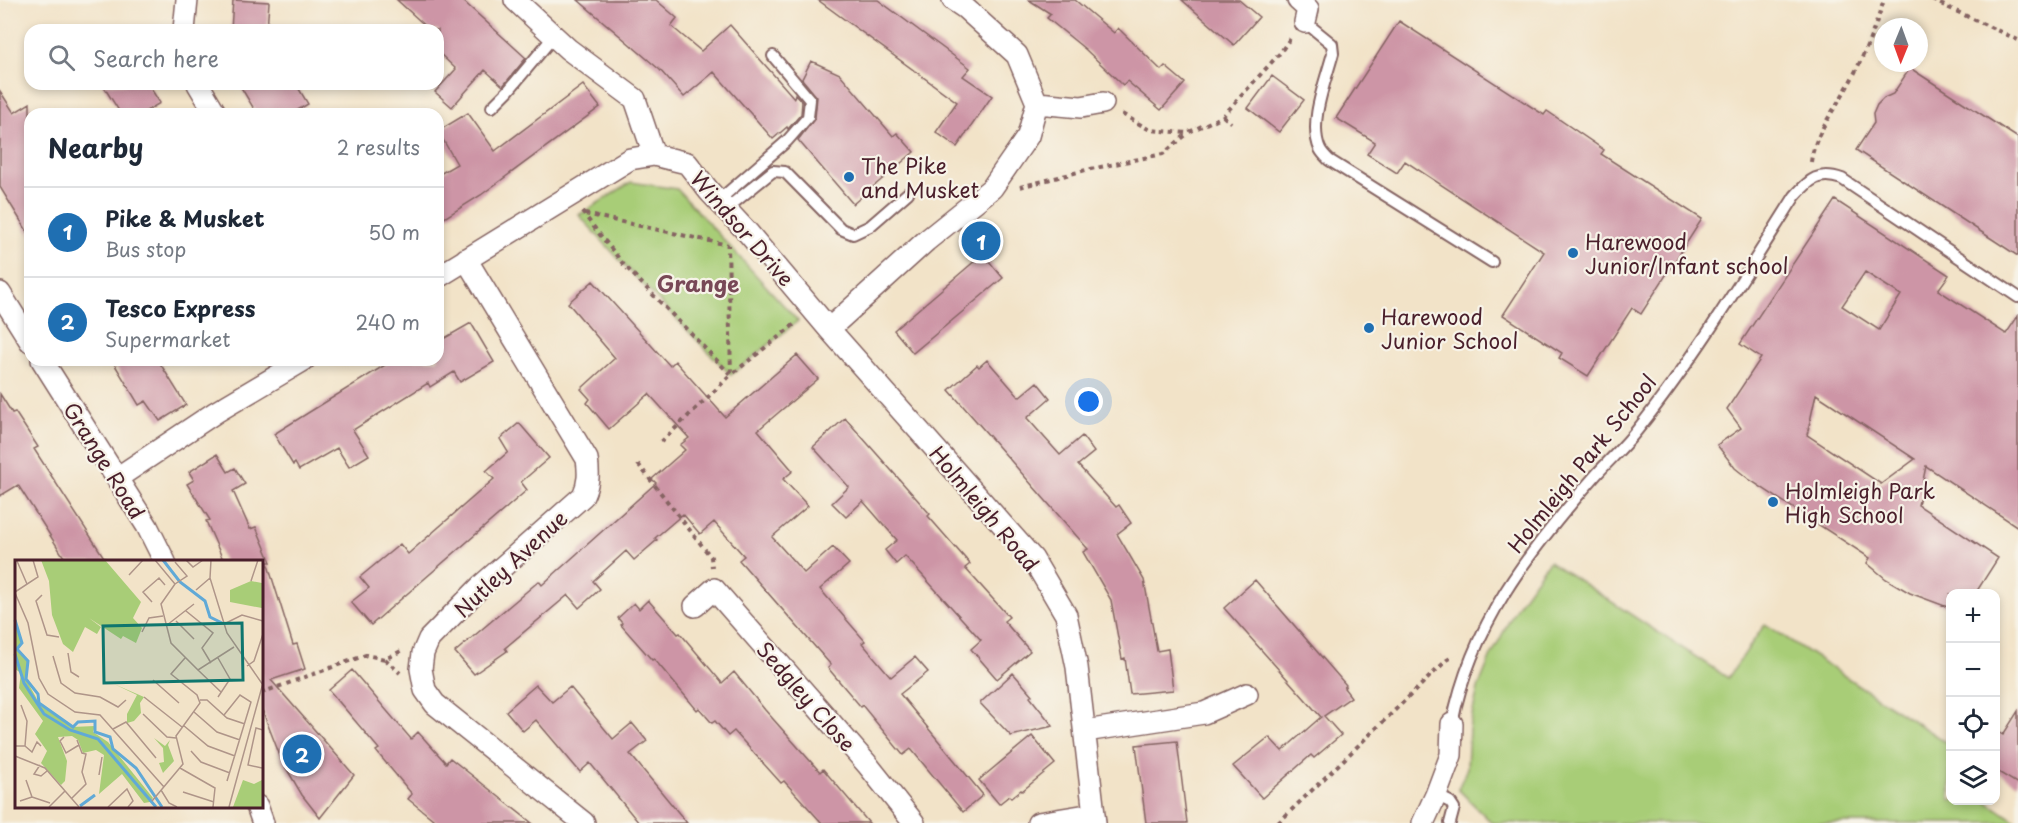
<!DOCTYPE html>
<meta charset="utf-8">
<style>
:root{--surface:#fff;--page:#f2f2f3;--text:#1f2937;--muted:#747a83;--line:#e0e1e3;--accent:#1f6fb2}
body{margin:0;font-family:"Playpen Sans",sans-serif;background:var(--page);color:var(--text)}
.controls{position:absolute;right:18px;bottom:18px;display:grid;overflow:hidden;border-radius:12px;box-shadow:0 3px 9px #0003}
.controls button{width:54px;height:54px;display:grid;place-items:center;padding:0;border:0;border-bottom:2px solid var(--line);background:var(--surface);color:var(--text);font:30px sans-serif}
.compass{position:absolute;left:1874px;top:18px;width:54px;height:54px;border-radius:50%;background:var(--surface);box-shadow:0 3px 9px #0003;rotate:181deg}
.you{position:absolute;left:1089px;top:402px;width:21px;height:21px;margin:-15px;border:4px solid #fff;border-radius:50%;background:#1a73e8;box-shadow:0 0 0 9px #1a73e833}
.badge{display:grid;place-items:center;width:39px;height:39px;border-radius:50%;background:var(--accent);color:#fff;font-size:20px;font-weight:700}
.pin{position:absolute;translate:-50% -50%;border:3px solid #fff;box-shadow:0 2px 6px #0006}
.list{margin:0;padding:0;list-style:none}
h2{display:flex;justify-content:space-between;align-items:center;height:78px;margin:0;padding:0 24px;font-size:26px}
h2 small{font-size:20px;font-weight:400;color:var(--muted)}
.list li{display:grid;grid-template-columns:39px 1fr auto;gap:18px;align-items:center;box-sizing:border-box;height:90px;padding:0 24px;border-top:2px solid var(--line)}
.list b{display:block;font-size:22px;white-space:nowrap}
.list p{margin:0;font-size:20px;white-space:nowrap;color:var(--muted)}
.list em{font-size:20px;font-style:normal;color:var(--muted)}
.icon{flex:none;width:33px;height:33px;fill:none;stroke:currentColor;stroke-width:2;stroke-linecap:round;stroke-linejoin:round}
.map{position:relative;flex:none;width:2018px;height:823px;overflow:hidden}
.search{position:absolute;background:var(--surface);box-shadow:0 3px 9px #0003;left:24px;top:24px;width:420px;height:66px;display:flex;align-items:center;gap:15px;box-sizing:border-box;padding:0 21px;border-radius:18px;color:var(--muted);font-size:22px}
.panel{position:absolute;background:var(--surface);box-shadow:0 3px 9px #0003;left:24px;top:108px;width:420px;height:258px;border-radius:18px}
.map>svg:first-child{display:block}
</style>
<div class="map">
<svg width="2018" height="823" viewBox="0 0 2018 823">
<rect width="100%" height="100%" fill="#f7f3e8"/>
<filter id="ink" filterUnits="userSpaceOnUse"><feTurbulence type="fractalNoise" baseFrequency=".0167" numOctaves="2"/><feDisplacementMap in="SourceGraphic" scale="12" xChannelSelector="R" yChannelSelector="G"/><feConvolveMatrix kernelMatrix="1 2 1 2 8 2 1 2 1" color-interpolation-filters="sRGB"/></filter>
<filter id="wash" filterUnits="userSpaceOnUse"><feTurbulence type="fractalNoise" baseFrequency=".008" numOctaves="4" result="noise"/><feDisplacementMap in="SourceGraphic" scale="24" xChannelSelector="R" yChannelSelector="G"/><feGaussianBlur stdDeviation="1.35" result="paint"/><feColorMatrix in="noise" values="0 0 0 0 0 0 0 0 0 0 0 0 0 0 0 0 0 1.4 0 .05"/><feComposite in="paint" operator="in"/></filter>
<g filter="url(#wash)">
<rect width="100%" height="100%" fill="#f2e3c8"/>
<path fill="#a8cd77" stroke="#797651" stroke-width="1.5" d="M631 182 677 189 798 321 731 375 624 265 579 215Z
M1549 561 1728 678 1765 624 1950 745V800L1986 801 2018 823H1492L1458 789 1467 768 1469 729 1478 688 1490 658 1517 606Z"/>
<g id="blocks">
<path fill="#cd95a6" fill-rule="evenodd" d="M233 0 269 2 267 30H231Z
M397 0H462L526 58 503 86 485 70 452 107 435 92 456 69 438 52V30H430Z
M578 0H656L677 18 671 26 701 51 730 25 794 98 795 94 802 102 801 114 788 129 787 127 773 139 714 72 684 97 660 70Z
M818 0H878L970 68 963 76 992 96 957 147 936 132 957 102Z
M1029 0H1075L1114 33 1118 28 1161 70 1165 66 1185 83 1161 110 1127 81 1123 85 1085 49 1047 18 1051 14Z
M1182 0H1239L1259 17 1234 45Z
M1399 21 1544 115 1547 111 1604 150 1601 154 1702 219 1641 314 1632 308 1588 376 1559 358 1562 353 1503 315 1544 252 1405 161 1397 173 1367 154 1375 142 1336 118Z
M811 61 840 74 893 136 897 133 914 152 853 204 798 140 815 118 817 97 802 79Z
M1910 68 2018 138V256L1856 150 1874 123 1873 114 1877 105 1884 98 1893 94Z
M1272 76 1304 100 1279 132 1248 108Z
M102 84H148L160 103 141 114H121Z
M239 84H296L308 104 291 114H257Z
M583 85 600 107 481 195 438 222V175L457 164 438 131 468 113 495 151Z
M0 91 14 113 30 103V236L0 187Z
M1835 200 1949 275 1938 290 2006 334 2018 316V527L1926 466 1918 505 1998 558 1975 594H1950V608L1910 593 1886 579 1867 563 1870 558 1750 480 1735 468 1717 445 1741 428 1727 409 1761 358 1740 344ZM1865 272 1901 295 1879 330 1842 306ZM1816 394 1915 459 1881 484 1807 435Z
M983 254 1003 278 913 353 894 330Z
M593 281 670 366 675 361 725 417 797 355 818 379 758 430 793 471 783 479 808 506 772 537 804 573 833 547 849 564 820 589 865 641 862 643 891 677 915 657 928 672 900 694 983 795 963 812 911 749 903 755 862 705 861 707 844 687 828 668 831 665 739 560 744 556 714 522 700 534 683 514 655 538 657 540 634 560 626 551 593 581 600 589 579 608 568 595 505 648 507 651 474 674 455 652 539 581 542 585 656 483 652 479 685 450 680 445 689 438 649 394 609 429 587 403 590 399 581 389 615 358 568 303Z
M471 323 494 362 460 382 454 372 430 387 428 383 353 430 369 455 349 467 337 448 299 470 295 463 293 465 274 434 393 360H438V342Z
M112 360H158L186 405 160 421 146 401 139 405Z
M987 360 1019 397 1037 382 1050 398 1027 418 1060 455 1082 436 1094 452 1078 465 1116 507 1119 505 1131 523 1117 534 1144 580 1157 651 1168 649 1173 690 1130 694 1125 658 1122 659 1111 600 1083 552 1088 549 949 390 977 365 979 367Z
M0 394 12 413 15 412 38 447 34 449 107 562H67L18 485 0 496Z
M845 418 930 514 928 516 970 564 965 568 1009 617 1004 621 1030 651 997 679 971 649 981 640 905 556 896 564 885 550 897 540 863 501 846 517 832 503 849 487 813 447Z
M519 423 549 458 521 482 527 490 371 625 351 602 369 588 360 577 400 544 408 554 494 479 486 471 508 452 500 439Z
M217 454 228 472 235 468 245 484 233 491 250 529 256 527 271 562H267L279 600 293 645 297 644 305 669 271 680 354 775 320 818 302 795 282 761 261 707V562H224L206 521 210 520 187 484 194 480 189 472Z
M1255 580 1346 685 1344 688 1351 697 1324 716 1341 735 1314 758 1311 755 1262 798 1233 766 1269 737 1282 751 1321 717 1224 608Z
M648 600 678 634 680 633 722 683 734 672 765 710 820 772 823 769 869 823H822L784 781 781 783 734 731 728 736 715 721 712 723 699 708 697 710 654 659 652 660 621 625 622 623 618 618 634 603 639 609Z
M352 670 411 739 418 732 446 763 450 758 532 823H438L408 799 412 794 376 751 379 749 329 690Z
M1013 673 1032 695 1030 697 1053 726 1011 736 980 703Z
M536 685 552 702 570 687 613 739 632 723 647 741 630 754 687 823H639L590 763 580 772 536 720 523 731 506 711Z
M2018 711V784L1995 770V730L2003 735Z
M1032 736 1055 764 1022 791 1021 790 1011 798 1009 796 999 804 979 780Z
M1177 741 1187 823H1146L1136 745Z"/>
</g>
</g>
<g filter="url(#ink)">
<use href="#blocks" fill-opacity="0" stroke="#856462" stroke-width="1.5"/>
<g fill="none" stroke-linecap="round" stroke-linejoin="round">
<defs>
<path id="lane" d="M1305 22 1332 44 1333 53C1326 80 1308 123 1320 149 1322 153 1326 157 1329 160L1492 262
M492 107 508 91 554 36
M718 201 787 141 808 117 810 100 773 56
M726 209 773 171 785 172 841 229 853 234 870 226 908 193
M1452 724C1471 624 1530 550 1595 476 1609 460 1625 446 1638 429 1696 356 1745 275 1795 196 1810 179 1819 171 1842 179L2018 297
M1436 795 1450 802 1454 808 1450 823"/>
<path id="street" d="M515 0 568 49 635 99 654 155
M1298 0 1308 9 1305 22
M184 30 187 0
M198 84 216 114
M1037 103 1081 107 1103 103
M466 259 587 459C589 473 589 483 583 496L482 585 429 639 423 653 421 669 425 690 435 704 584 823
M438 277 630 159 654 155 687 163 709 191 749 234 829 329 1033 559 1066 615 1077 667 1095 823
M0 293 30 341
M829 329 926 241 992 188 1028 136 1037 103 1017 55 965 8 953 0
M42 360 147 526 165 562
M117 478 216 412 304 360
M695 606 714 589 867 764 914 823
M1085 731 1204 713 1247 694
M257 806 263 823
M1038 823 1093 814
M1423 823 1436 795 1451 755 1452 724"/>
</defs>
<use href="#lane" stroke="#856462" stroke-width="14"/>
<use href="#street" stroke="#856462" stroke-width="24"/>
<path stroke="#856462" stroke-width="4" stroke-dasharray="4.5 4.5" stroke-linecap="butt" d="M1932 0 2018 40
M1122 114 1150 130 1187 133 1223 116 1280 53 1291 37
M1223 116 1231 123
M1811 162C1814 134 1836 108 1850 82 1864 56 1875 28 1884 0
M1020 187 1086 170 1163 154 1187 134
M582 212 624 265 731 375 796 323
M585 214 728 245
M661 442 731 375 728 245
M638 464 711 557 712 567
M385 659 400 673
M261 693 366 655 385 659 401 651
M1278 823 1447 660 1454 656"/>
<use href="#lane" stroke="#fff" stroke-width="10"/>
<use href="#street" stroke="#fff" stroke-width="21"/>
</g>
</g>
<g fill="#1f6fb2" stroke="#f7f3e8" stroke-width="2">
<circle cx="849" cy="177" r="6"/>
<circle cx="1573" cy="253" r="6"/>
<circle cx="1369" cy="328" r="6"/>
<circle cx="1773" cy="502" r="6"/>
</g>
<g text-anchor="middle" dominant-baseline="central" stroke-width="4.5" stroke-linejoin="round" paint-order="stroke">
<g font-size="21" fill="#4a1f2b" stroke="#f7f3e8" text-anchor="start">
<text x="861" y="165">The Pike<tspan x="861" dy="24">and Musket</tspan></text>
<text x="1585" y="241">Harewood<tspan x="1585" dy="24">Junior/Infant school</tspan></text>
<text x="1381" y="316">Harewood<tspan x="1381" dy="24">Junior School</tspan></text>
<text x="1785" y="490">Holmleigh Park<tspan x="1785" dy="24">High School</tspan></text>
</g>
<g font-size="21" fill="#4a1f2b" stroke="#f7f3e8">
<text transform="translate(743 228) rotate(49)">Windsor Drive</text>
<text transform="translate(105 460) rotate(58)">Grange Road</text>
<text transform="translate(1581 463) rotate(-51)">Holmleigh Park School</text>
<text transform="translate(985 508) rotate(50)">Holmleigh Road</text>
<text transform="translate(510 563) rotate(-43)">Nutley Avenue</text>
<text transform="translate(807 696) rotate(49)">Sedgley Close</text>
</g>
<g font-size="22" font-weight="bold" fill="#784856" stroke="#f7f3e8">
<text x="698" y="282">Grange</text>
</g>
</g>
<g transform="translate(15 560)">
<rect width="248" height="248" fill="#f2e3c8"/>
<path d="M26 0H90L126 42 118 58 127 68 121 83 108 76 106 79 74 58 86 67 82 74 70 67 58 92 48 84 37 55 34 21ZM236 21 247 23V48L215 42V30ZM0 60 7 83 2 88 13 101 12 121 23 141 57 167 80 166 78 172 93 182 138 238 135 242 129 243 107 214 84 234 89 195 81 190 68 193 63 180 57 176 43 177 52 201 50 221 46 225 26 203 32 191 20 174 28 161 4 128 6 113 0 109ZM99 124 129 137 125 143 126 153 119 161 112 163V154L122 135ZM139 178 150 186 155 180 153 185 159 201 148 213 144 203 149 202 148 188ZM228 220 239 224 247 220V247H218Z" fill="#a8cd77"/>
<path fill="none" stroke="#60a9d7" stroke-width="3" d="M148 0 165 22 190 41 195 57 207 63M0 60 7 83 2 89 13 101 11 119 23 134 24 143 58 167 63 162 80 161V172L95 177 98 189 121 208 147 247M0 94 9 123 29 154 55 170 83 179 141 247M65 246 80 235"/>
<path fill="none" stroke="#af9589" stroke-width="1.5" d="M140 0 160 24 146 44 156 83 183 110 219 87M171 0 178 7 188 0M196 0 195 18 212 73 248 125M2 1 12 24M114 15 128 0M236 21 243 0M160 24 172 16 160 2M181 30 195 18M0 32 23 17 18 0M0 33 13 63 24 118 33 134 60 152 85 155 149 227M27 35 21 41 32 75 44 77M137 42 128 32 144 18 150 25M171 51 198 73 187 88 196 103M161 61 179 79M209 64 227 55 248 61M152 65 179 44M127 72 134 58 148 56M53 93 56 112 64 117M38 96 46 123 60 133 85 137 103 147 111 140M232 106 239 101 248 74M183 110 206 132M138 120 164 143M129 137 167 167M203 137 215 119 203 98M185 140H192L212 158 230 164M179 152 202 172 225 180M128 154 152 177 161 178M209 155 225 135 236 142 212 221M168 165 193 186 220 196M98 169 111 162 141 198M49 177 45 181 51 193 64 185M0 186H10L12 161 6 145M10 186 17 192 22 182 26 186M176 191 186 202 215 213M0 196 30 208 64 247M25 205 19 214 26 216 32 211M165 208 200 228 198 247M247 208 233 205 241 168 248 170M84 215 87 197M146 230 154 243 162 247M168 232 199 242M17 237 35 243M56 239 71 224 67 212 71 194 67 193 62 180M5 241 17 237 11 220M137 241 168 204 161 176 185 143 182 135 156 114 170 98M34 247 50 231M93 247 112 229 118 241 113 247M214 247 248 123"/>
<path fill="#0f766e" fill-opacity="0.15" stroke="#0f766e" stroke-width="3" d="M227 63 228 120 89 123 88 66Z"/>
<rect width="248" height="248" fill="none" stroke="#4a1f2b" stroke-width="3"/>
</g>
</svg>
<div class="controls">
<button>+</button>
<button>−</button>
<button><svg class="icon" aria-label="locate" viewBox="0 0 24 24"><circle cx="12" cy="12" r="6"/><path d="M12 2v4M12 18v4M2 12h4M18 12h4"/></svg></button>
<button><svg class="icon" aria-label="layers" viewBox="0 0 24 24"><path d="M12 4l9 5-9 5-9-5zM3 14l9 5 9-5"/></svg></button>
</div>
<svg class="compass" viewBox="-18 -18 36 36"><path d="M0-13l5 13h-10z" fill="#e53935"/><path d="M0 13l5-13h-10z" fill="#747a83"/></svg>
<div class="you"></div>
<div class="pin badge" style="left:981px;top:241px">1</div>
<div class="pin badge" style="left:302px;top:754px">2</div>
<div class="search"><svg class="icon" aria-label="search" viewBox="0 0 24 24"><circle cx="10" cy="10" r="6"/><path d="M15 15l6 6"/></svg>Search here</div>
<section class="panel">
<h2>Nearby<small>2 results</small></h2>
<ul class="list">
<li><span class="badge">1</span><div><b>Pike &amp; Musket</b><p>Bus stop</p></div><em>50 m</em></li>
<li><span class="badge">2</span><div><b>Tesco Express</b><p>Supermarket</p></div><em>240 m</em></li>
</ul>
</section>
</div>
